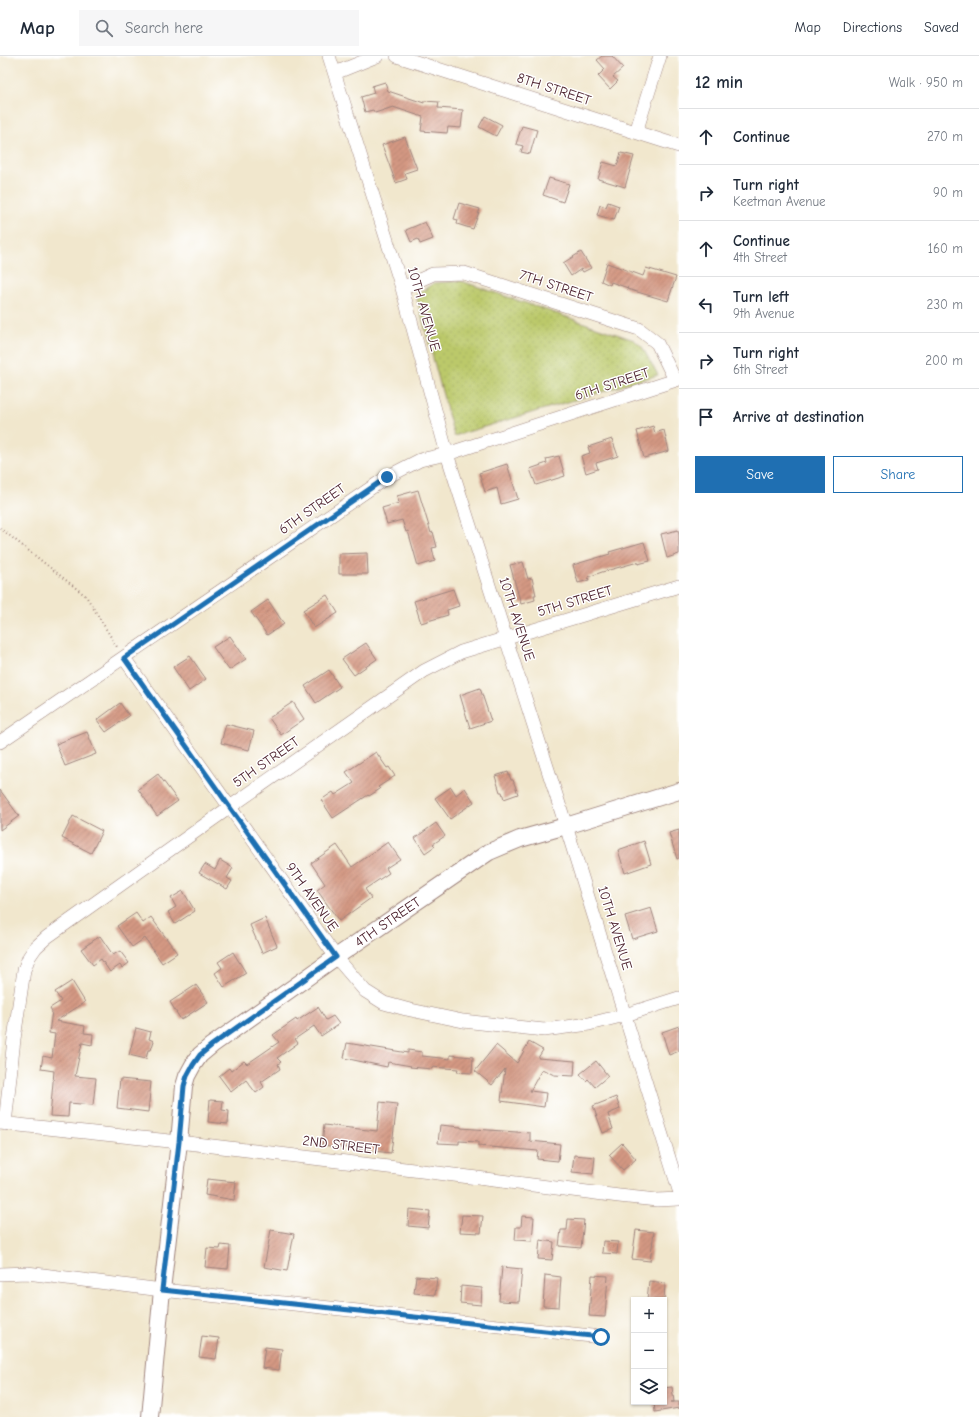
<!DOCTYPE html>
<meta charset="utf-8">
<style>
:root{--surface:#fff;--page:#f6f6f7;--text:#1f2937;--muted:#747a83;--line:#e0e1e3;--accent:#1f6fb2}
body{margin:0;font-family:"Comic Neue",sans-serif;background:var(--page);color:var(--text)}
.controls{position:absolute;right:12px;bottom:12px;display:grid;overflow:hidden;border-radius:0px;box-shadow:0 1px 3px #0004}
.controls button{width:36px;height:36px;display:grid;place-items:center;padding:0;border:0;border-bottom:1px solid var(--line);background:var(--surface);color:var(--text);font:20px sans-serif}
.stop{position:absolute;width:12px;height:12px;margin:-9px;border:3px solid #1f6fb2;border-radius:50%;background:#fff}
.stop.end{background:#1f6fb2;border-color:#fff;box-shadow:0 1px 4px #0008}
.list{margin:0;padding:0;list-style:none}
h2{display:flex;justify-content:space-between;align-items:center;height:52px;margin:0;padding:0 16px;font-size:17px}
h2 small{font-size:13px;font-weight:400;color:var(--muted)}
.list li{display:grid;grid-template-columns:26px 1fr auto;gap:12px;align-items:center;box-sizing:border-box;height:56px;padding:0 16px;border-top:1px solid var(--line)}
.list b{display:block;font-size:15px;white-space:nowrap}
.list p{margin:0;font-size:13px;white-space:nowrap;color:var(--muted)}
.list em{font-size:13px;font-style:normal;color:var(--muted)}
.actions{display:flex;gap:8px;padding:12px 16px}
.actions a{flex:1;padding:9px 0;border:1px solid var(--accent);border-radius:0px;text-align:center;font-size:14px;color:var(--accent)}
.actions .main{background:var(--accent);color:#fff}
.icon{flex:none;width:22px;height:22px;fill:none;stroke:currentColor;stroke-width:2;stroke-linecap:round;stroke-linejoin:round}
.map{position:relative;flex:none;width:679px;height:1361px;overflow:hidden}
header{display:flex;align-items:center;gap:24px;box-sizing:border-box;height:56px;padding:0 20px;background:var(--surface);border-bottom:1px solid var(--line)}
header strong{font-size:19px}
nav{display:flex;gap:22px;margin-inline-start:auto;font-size:14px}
.search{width:280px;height:36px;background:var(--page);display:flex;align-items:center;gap:10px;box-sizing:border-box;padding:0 14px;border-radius:0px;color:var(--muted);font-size:15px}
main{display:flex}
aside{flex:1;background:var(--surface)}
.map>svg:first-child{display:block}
</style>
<header>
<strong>Map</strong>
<div class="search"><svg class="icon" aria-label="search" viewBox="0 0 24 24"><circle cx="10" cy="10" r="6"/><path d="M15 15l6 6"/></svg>Search here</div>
<nav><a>Map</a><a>Directions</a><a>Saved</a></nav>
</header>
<main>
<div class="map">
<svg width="679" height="1361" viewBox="0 0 679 1361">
<defs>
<pattern id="park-dots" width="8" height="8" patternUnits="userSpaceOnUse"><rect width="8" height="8" fill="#bbc96b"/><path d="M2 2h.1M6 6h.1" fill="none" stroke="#a2ac5d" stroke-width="1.8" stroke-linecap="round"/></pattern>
<pattern id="building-hatch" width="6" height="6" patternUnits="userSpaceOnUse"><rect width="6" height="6" fill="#d49983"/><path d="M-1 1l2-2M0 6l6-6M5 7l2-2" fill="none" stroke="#ae7c6b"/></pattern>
</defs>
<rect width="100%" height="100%" fill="#fff"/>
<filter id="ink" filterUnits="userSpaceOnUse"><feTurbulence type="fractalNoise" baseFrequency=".025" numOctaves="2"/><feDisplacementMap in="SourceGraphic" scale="8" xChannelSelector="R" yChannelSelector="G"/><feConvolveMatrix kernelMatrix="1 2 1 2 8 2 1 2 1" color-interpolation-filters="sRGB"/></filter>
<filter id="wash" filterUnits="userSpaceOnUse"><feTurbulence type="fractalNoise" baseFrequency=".012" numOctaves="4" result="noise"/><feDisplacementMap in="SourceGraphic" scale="16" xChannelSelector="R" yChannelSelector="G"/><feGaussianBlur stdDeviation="0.9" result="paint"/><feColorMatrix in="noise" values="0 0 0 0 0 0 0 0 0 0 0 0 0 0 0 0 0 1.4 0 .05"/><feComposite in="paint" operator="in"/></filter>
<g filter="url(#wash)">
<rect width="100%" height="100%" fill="#f1e7cd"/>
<path fill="url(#park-dots)" stroke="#82744b" d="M461 225 634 284 642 291 658 319 454 380 416 239 434 227Z"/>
<g id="blocks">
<path fill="url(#building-hatch)" d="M602 0H612L623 12 613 21 618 25 610 33 598 20 605 13 597 4Z
M385 26 388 35 424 47V45L439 46 438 52 463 54 461 72 448 71 447 77 421 75 423 61 393 51 375 57 373 54 365 56 361 41 374 37 372 30Z
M485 60 502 69 496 80 479 71Z
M522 70 537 74 530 98 521 96 523 90 516 88Z
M405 81 417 113 405 117 407 123 396 127 382 89Z
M621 97 634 100 625 131 598 123 603 106 617 110Z
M549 122 569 128 563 146 543 139Z
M608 146 619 150 614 164 597 159 600 149 606 151Z
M459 147 480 153 473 173 457 168 458 164 454 163Z
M425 166 433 183 420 188 418 183 411 186 406 174Z
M581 196 591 212 583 216 581 213 571 220 563 207Z
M607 207 643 220 646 212 676 221 668 245 627 233 628 232 611 226 610 229 601 225Z
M653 370 655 377 664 374 669 395 644 402 637 375Z
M612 383 618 400 596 407 598 413 586 417 581 400 590 397 588 391Z
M559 400 565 420 536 429 530 413 547 407 546 403Z
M507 408 518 443 501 448 497 432 485 436 479 417Z
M418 434 431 477 433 476 437 491 432 492 435 505 418 510 408 475 406 476 402 464 387 468 382 452 399 447 397 440Z
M678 474 679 479V498L667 502 661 478Z
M644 486 650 505 638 508V506L602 516 588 521 589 524 578 527 573 509 610 498 609 496Z
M367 497 368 518H339V498Z
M523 506 528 523 532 522 536 539H534L535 544 521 548 510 509Z
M453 533 459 550 447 554 448 559 421 567 414 545Z
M327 539 338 557 314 572 303 554Z
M268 544 284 568 267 579 251 556Z
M230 580 246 603 229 614 213 591Z
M366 587 377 603 354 619 342 603Z
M190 600 206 623 189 635 173 611Z
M329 614 340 631 316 647 305 630Z
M480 632 491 665 470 672 460 639Z
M293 646 304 663 281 679 269 662Z
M120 647 129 660 106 676 97 664Z
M226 668 254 675 249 694 221 687Z
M87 676 96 698 65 710 56 688Z
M376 696 387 712 389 711 395 720 378 731 380 733 369 740 368 739 333 762 321 744 333 736 335 739 354 727 346 716Z
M508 716 511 724H513L518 738 504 743 502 736H500L495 720Z
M158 718 178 745 157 760 138 733Z
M451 731 456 739 465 732 474 746 450 763 435 742Z
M0 734 19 760 0 774Z
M73 760 102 775 91 797 62 782Z
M436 767 445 780 433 788 435 790 425 797 415 782Z
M679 774V802L677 803 669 777Z
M644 785 651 808 625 817 618 794Z
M388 786 400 803 386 812 389 817 365 833 371 842 339 865 317 834 325 828 311 807 337 789 352 811Z
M220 804 233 812 227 822 232 825 227 833 199 817 205 808 215 814Z
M183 835 195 855 175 868 168 856 176 851 171 842Z
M651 852 658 875 632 883 625 860Z
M136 857 143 867 151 861 177 897 162 907 145 882 132 891 117 870Z
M265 862 277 890 262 897 250 869Z
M100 880 113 899 120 895 129 907 122 912 120 909 110 916 101 903 93 909 81 893Z
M233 896 246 917 224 931 215 917 222 912 218 906Z
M72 925 85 946 56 965 85 970 84 977 93 978 92 989 82 987 75 1020 96 1022 93 1049 69 1047 68 1061 50 1060 54 1015 41 1013 43 1000 52 1002 55 978 49 977 52 955 50 952 61 945 55 936Z
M196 929 208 946 181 964 170 946Z
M318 951 326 964 333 960 339 968 321 980 314 970 295 983 298 987 277 1002 281 1006 278 1008 280 1013 261 1026 264 1031 256 1037 246 1024 231 1036 219 1020 229 1012 231 1015 244 1005 247 1008 279 986 273 979 296 963 297 965Z
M679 970V995L669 999 662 976Z
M136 972 151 976 149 983 154 985 151 994H148L146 1003 129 999Z
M529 986 543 994 538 1002 575 1005 574 1020 554 1019 542 1013 530 1035 546 1037 544 1051 501 1045 505 1013 492 1029 475 1015 496 989 517 1007Z
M347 987 408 997V994L422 996V1000L450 1003V999L473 1001 472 1017 457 1016 458 1013 432 1011V1013L410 1011 411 1010 388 1006 387 1011 344 1002Z
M596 1005 608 1020 595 1031 588 1023 586 1025 580 1018Z
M120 1023 151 1026 148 1056 117 1052Z
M616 1041 620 1053 608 1058 613 1073 603 1077 593 1050Z
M210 1044 223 1045 222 1054 229 1055 228 1068 208 1066Z
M380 1046 397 1048 391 1097 322 1089 324 1069 377 1075Z
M440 1069 461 1071V1072L530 1077V1085L560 1088 558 1105 537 1103 538 1095 478 1090V1086L459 1085V1088L438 1087Z
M622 1087 636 1103 623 1114 609 1099Z
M574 1099 595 1101 593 1118 572 1116Z
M207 1123 236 1126 234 1144 205 1139Z
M409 1153 430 1155 428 1172 408 1170Z
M462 1159 483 1160 481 1177 460 1176Z
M522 1160 534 1161 532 1185 515 1184 516 1171H521Z
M568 1163 584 1164 581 1192 559 1190 561 1174H567Z
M271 1174 294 1178 287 1215 264 1211Z
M636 1174 654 1176 650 1205 632 1203Z
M540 1184 554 1186 552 1204 538 1203Z
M603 1185 618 1186 617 1198 602 1197Z
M221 1189 230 1190 228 1213 205 1211 207 1192 220 1193Z
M502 1211 522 1213 519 1246 499 1245Z
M545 1219 561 1221 559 1251 543 1250Z
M592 1219 608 1220 605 1261 589 1260Z
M416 1220 437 1222 435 1239 414 1237Z
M649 1225 665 1227 664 1244H647Z
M461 1230 482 1232 481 1249 460 1247Z
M202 1280 219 1282 216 1303 199 1301Z
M265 1291 282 1293 279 1314 262 1312Z
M672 1331 674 1346H671H679V1352L655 1356 654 1346H664V1332Z"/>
</g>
</g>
<g filter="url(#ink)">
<use href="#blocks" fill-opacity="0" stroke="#9e837c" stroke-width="1"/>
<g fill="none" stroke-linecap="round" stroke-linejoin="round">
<defs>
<path id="minor" d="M329 0 402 232 447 398 566 770 679 1134
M397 0 679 90
M335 17 377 0
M636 76 660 0
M402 232 433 218 464 217 639 273 657 287 675 324
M124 602 336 901 365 935 384 947 406 953 463 965 544 974 589 968 625 959 679 942
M0 686 387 421 420 404 447 398 679 323
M0 1067 179 1086 430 1116 619 1140 657 1144 679 1143
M5 1068 14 983 24 914 29 901 36 891 47 881 230 751 424 615 461 596 679 530
M0 1218 27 1217 162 1234 601 1281"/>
<g id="tertiary">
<path id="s1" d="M150 1361 162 1234 179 1086 184 1030 187 1020 193 1009 200 999 212 989 336 901 489 796 520 783 566 770 679 735"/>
</g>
</defs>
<use href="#minor" stroke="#9e837c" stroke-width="14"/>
<use href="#tertiary" stroke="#9e837c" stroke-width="18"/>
<path stroke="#9e837c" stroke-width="2" stroke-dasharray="1 3" stroke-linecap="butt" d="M0 472 86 540 117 591"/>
<use href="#minor" stroke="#fff" stroke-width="13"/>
<use href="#tertiary" stroke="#fff" stroke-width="16"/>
</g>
</g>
<g fill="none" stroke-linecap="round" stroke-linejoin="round" filter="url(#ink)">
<path stroke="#1f6fb2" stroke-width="5" d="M387 421 124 602 336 901 212 989 200 999 193 1009 187 1020 184 1030 179 1086 162 1234 601 1281"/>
</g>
<g text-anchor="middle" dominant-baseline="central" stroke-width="3" stroke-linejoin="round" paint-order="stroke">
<g font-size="14" fill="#4a1f2b" stroke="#fff">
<text transform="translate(554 33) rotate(18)">8TH STREET</text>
<text transform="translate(556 230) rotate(18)">7TH STREET</text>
<text transform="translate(424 253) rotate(74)">10TH AVENUE</text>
<text transform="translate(612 328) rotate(-18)">6TH STREET</text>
<text transform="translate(312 453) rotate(-35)">6TH STREET</text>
<text transform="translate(575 545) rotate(-17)">5TH STREET</text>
<text transform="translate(517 563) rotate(72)">10TH AVENUE</text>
<text transform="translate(266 706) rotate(-35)">5TH STREET</text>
<text transform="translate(312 841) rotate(55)">9TH AVENUE</text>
<text stroke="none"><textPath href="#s1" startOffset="598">4TH STREET</textPath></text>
<text transform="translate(615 872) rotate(73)">10TH AVENUE</text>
<text transform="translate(341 1089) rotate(7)">2ND STREET</text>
</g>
</g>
</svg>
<div class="controls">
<button>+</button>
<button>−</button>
<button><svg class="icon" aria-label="layers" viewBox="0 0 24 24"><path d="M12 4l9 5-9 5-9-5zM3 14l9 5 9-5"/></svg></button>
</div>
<div class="stop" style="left:601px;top:1281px"></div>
<div class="stop end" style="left:387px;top:421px"></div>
</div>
<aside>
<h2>12 min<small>Walk · 950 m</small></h2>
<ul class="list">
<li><svg class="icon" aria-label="ahead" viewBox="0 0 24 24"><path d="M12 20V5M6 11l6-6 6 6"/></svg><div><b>Continue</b></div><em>270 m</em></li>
<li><svg class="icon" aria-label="right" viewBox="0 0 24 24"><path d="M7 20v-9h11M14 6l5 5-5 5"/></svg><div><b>Turn right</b><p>Keetman Avenue</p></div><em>90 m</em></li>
<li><svg class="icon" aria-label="ahead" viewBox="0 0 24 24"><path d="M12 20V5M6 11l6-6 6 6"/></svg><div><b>Continue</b><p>4th Street</p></div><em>160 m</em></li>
<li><svg class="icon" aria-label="left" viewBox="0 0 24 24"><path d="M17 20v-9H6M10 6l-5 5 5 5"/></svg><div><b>Turn left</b><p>9th Avenue</p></div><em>230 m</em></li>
<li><svg class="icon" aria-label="right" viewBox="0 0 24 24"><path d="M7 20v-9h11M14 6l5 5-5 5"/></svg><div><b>Turn right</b><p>6th Street</p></div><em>200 m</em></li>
<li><svg class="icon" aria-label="arrive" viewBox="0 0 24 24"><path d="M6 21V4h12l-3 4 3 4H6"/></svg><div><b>Arrive at destination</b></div></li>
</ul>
<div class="actions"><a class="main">Save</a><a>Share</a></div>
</aside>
</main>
